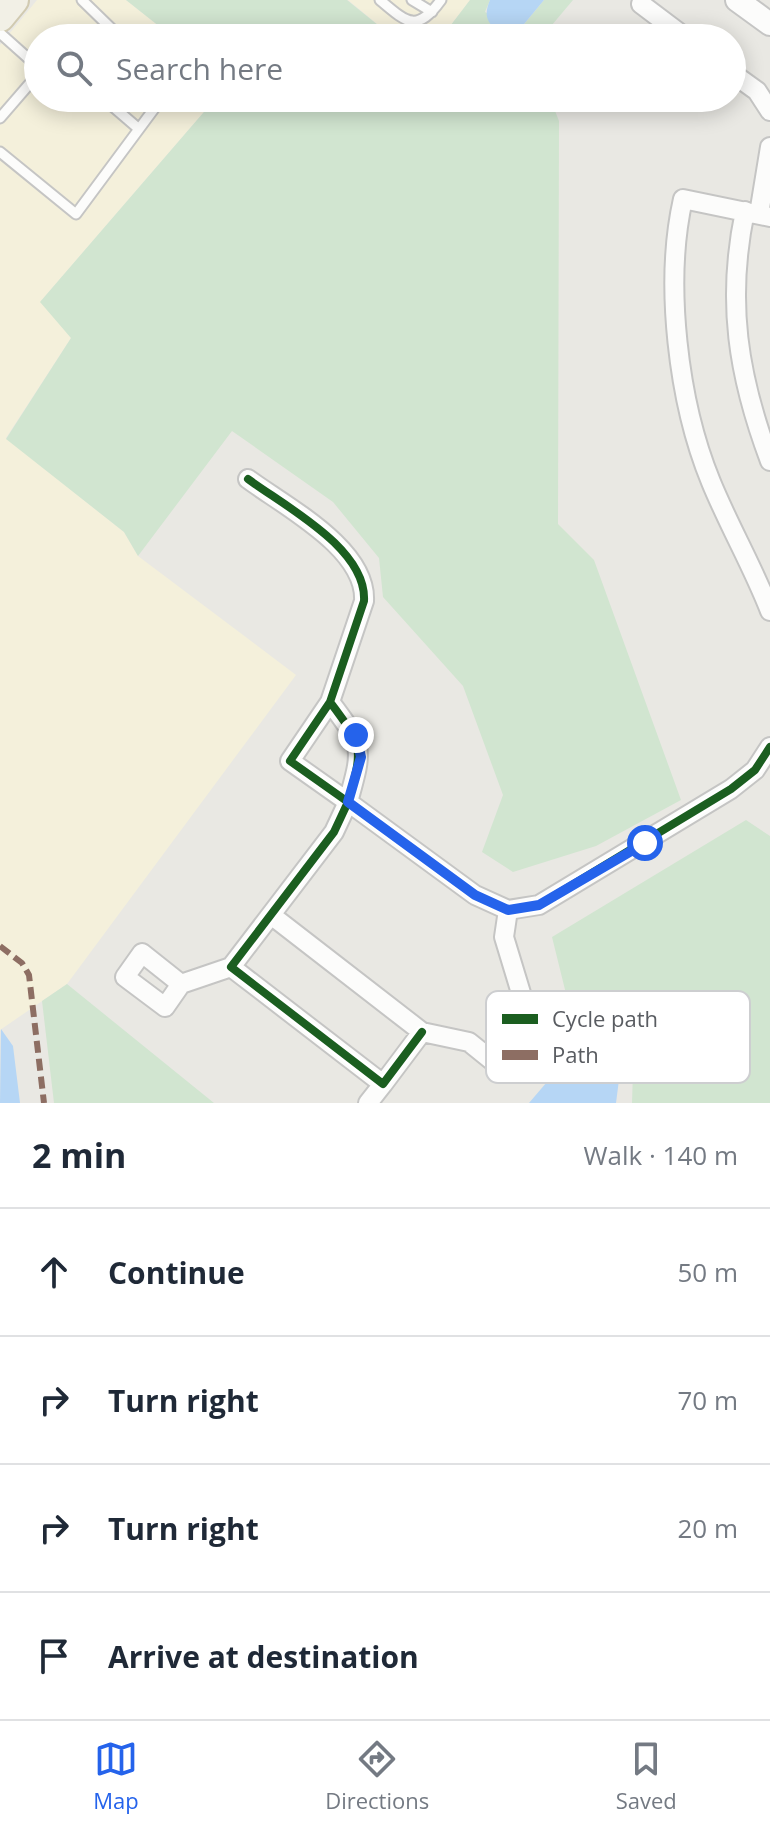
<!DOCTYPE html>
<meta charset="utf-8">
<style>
:root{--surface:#fff;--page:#f2f2f3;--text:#1f2937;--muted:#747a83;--line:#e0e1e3;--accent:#2563eb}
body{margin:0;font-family:"Open Sans",sans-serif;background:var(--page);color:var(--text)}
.stop{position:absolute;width:24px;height:24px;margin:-18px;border:6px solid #2563eb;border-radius:50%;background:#fff}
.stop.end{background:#2563eb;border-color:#fff;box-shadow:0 2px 8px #0008}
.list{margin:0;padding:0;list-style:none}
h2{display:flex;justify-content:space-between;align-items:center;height:104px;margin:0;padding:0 32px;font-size:34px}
h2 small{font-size:26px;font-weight:400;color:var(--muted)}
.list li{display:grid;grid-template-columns:52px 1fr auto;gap:24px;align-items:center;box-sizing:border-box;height:128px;padding:0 32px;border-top:2px solid var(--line)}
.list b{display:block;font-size:30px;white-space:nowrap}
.list em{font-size:26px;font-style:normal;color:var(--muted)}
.icon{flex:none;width:44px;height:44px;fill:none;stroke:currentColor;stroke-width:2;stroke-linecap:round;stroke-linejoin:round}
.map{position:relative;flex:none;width:770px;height:1103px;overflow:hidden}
.search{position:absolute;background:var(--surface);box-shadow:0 4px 20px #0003;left:24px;right:24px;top:24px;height:88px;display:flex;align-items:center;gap:20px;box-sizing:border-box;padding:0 28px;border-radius:44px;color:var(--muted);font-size:30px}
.sheet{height:616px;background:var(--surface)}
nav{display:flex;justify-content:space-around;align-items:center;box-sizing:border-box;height:112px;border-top:2px solid var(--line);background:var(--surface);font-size:22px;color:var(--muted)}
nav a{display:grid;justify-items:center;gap:4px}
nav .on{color:var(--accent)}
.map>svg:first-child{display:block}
</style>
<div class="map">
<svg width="770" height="1103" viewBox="0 0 770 1103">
<rect width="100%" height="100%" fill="#e9e8e3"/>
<path fill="#f4f0db" d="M37 0H126L174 38H38V98H216L41 301 71 338 6 438 124 532 138 556 296 675 67 984 0 1030V45Z
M348 0H470L441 38H394Z"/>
<path fill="#d1e5d0" d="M126 0H347L394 38H174Z
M470 0H490L485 12 520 29 544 0H573L541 38H441Z
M216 98H550L559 121 558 524 594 560 681 800 596 846 513 872 482 852 503 795 463 686 383 597 379 558 333 502 232 431 138 556 124 532 6 439 71 338 40 302Z
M746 820 770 836V1103H632L633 1071 628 1044 609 1030 573 1022 552 937Z
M67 984 214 1103H54L42 1001Z"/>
<path fill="#b6d6f5" d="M490 0H544L520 29 502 34C487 23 483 17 490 0Z
M1 1029 13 1046 20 1103H0Z
M604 1037 615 1044 620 1072 616 1103H529L570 1055Z"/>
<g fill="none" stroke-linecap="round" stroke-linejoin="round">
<defs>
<path id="service" d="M82 0 121 38
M380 0C407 23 417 33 441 0
M412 0 432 12
M0 33 38 67
M103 98 139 129
M0 118 38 74
M0 152 76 214 162 98"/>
<path id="minor" d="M641 4 686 38
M732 73 757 91 770 111
M745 211C726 301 738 376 770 461
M759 214 770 147
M770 217 683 199C664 283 678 402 711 482 729 526 753 567 770 611
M248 479C286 507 367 549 364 601L330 702C364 747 363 748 348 802L290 761 330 702
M271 915 422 1032 469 1042 500 1067 531 1026 504 937 508 910
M181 984 165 1007 125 977 142 953 181 984 231 967
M422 1032 383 1084 231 967 334 832 348 802 475 895 508 910 539 905 731 789 755 770 770 747
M368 1103 383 1084"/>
<path id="tertiary" d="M737 0 770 24"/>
<path id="primary" d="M0 17 14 0"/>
</defs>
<use href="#service" stroke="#c5c5c4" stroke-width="13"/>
<use href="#minor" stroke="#c5c5c4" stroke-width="22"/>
<use href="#tertiary" stroke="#c5c5c4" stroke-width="26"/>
<use href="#primary" stroke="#d1cab1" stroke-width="32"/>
<use href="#service" stroke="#fcfcfb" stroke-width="9"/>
<use href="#minor" stroke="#fcfcfb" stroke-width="18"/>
<use href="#tertiary" stroke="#fcfcfb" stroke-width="22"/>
<use href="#primary" stroke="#f2f0e6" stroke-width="28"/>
<path stroke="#8d6e63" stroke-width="6" stroke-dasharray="12 6" stroke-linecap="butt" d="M0 946 22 963 29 975 44 1103"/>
<defs>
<path id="cycleway" d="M248 479C286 507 367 549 364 601L330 702C364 747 363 748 348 802L290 761 330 702
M422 1032 383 1084 231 967 334 832 348 802 475 895 508 910 539 905 731 789 755 770 770 747"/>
</defs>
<use href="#cycleway" stroke="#fff" stroke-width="13"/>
<use href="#cycleway" stroke="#1b5e20" stroke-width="8"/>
</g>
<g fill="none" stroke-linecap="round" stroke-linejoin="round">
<path stroke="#2563eb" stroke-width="10" d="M356 735 361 757 348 802 475 895 508 910 539 905 645 843"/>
</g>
<rect x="486" y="991" width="264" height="92" rx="12" fill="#fff" stroke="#cdced0" stroke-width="2"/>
<rect x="502" y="1014" width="36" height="10" fill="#1b5e20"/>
<rect x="502" y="1050" width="36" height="10" fill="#8d6e63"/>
<g font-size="22" fill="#595c61">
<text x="552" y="1027">Cycle path</text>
<text x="552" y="1063">Path</text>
</g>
</svg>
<div class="stop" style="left:645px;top:843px"></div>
<div class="stop end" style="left:356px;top:735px"></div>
<div class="search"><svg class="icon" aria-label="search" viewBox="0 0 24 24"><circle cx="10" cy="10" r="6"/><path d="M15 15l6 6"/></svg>Search here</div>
</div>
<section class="sheet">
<h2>2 min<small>Walk · 140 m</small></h2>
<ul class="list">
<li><svg class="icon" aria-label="ahead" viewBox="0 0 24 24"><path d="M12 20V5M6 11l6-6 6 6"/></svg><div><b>Continue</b></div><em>50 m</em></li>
<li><svg class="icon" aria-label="right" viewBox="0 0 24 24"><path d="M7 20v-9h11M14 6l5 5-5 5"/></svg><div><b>Turn right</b></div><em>70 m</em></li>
<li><svg class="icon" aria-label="right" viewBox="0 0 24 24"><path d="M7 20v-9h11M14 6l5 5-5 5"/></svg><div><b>Turn right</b></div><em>20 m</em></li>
<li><svg class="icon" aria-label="arrive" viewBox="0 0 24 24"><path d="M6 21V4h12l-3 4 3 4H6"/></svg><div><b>Arrive at destination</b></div></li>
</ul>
</section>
<nav>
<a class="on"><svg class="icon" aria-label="map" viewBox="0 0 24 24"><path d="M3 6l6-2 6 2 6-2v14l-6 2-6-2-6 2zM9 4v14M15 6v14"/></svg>Map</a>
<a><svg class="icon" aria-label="directions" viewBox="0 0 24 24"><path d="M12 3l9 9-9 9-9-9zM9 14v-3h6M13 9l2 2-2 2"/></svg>Directions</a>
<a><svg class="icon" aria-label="saved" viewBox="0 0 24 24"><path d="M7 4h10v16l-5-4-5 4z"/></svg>Saved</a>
</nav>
